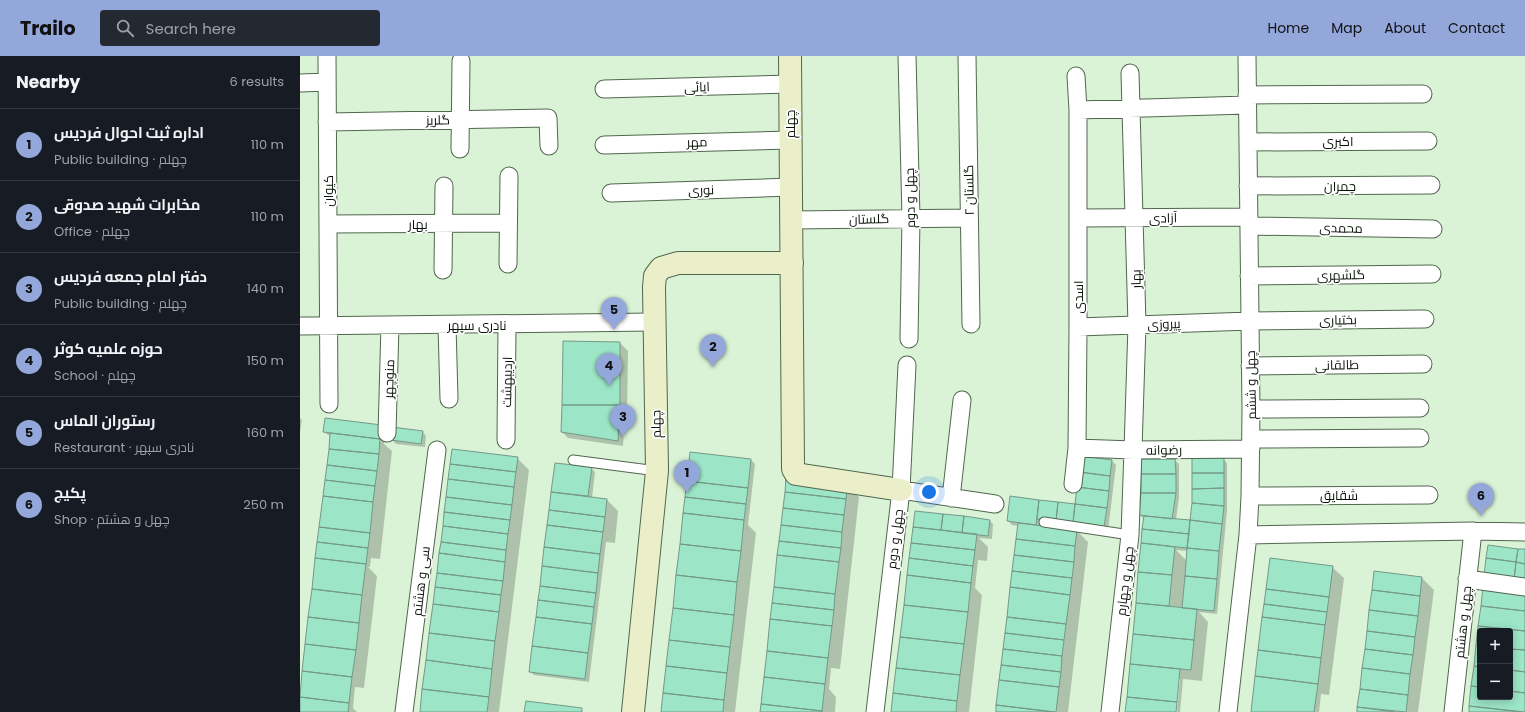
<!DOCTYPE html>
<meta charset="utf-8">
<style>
:root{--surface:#171b24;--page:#242831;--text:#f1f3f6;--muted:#9ea1a6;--line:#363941;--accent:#94a7db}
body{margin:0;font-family:Poppins,Cairo,sans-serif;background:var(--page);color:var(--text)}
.controls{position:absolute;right:12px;bottom:12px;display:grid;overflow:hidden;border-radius:4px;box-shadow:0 2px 10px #0003}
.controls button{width:36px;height:36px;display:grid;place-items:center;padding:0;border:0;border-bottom:1px solid var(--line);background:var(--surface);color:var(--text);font:20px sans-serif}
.you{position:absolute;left:629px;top:436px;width:14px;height:14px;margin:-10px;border:3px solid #fff;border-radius:50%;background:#1a73e8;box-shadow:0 0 0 6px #1a73e833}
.badge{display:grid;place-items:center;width:26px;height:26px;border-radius:50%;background:var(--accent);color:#111;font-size:13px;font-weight:700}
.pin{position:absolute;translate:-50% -33px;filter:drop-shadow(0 1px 2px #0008)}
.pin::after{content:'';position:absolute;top:21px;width:14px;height:12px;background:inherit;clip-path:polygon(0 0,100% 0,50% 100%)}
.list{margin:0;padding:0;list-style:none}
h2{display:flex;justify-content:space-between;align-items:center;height:52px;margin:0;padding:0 16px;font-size:17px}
h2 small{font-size:13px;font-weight:400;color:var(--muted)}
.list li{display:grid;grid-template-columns:26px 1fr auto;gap:12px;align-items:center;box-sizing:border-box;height:72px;padding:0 16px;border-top:1px solid var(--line)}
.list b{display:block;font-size:15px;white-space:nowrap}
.list p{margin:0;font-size:13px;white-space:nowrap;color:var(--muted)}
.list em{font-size:13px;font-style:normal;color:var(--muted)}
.icon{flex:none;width:22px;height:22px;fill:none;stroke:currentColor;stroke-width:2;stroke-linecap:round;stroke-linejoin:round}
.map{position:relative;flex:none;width:1225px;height:656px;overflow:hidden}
header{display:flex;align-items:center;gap:24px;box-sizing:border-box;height:56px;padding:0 20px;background:var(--accent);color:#111}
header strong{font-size:19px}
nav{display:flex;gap:22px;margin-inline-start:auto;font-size:14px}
.search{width:280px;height:36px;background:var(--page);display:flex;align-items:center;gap:10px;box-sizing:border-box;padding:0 14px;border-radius:4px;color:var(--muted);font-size:15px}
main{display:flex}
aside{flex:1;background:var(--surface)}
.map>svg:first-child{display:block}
</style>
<header>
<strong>Trailo</strong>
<div class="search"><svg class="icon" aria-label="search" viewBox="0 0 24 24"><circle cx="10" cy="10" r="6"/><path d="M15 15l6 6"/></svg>Search here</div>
<nav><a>Home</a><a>Map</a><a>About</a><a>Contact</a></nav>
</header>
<main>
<aside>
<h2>Nearby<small>6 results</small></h2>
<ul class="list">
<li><span class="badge">1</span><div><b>اداره ثبت احوال فردیس</b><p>Public building · چهلم</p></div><em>110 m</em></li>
<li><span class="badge">2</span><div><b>مخابرات شهید صدوقی</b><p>Office · چهلم</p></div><em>110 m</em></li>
<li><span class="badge">3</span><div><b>دفتر امام جمعه فردیس</b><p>Public building · چهلم</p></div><em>140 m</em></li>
<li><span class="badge">4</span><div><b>حوزه علمیه کوثر</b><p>School · چهلم</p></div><em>150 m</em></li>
<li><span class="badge">5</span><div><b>رستوران الماس</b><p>Restaurant · نادری سپهر</p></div><em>160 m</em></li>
<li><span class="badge">6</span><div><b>پکیج</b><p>Shop · چهل و هشتم</p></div><em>250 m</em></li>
</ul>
</aside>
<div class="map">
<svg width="1225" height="656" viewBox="0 0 1225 656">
<rect width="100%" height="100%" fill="#daf3d6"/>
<path fill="#0003" fill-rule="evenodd" d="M320 287 328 295 327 357H325L323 390 268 382 262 376Z
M0 362 2 364 0 376Z
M86 374 84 388 92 395 80 503 71 502 70 511H68L77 520 64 632 55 631 53 652 57 656H0V637L31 380 28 379 24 376Z
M123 376 126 380 125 391 96 388 92 384Z
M391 397 451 404 455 408 448 469 456 477 435 656H362Z
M217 402 229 414 199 656H121Z
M923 403 927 407V455L917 558 899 556 908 566 902 625 883 623 880 656H877L880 623H878L875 656H826L832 609 831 608 844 463 840 459 842 404H875L879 408V441L876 464 891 466ZM876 494 888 495 887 505Z
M812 405 816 409 808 475 741 467 740 470 777 475 788 486 768 656H697L718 470 712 469 708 465 711 441 776 449Z
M256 408 291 412 295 416 292 442 307 444 318 455 315 487 306 486 289 626 234 619 230 615Z
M547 429 559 441 540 613 531 612 529 633 536 641 535 656H461Z
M616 456 690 465 693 468 692 483 679 482 688 491 687 505 678 504 675 532 682 539 669 656H592Z
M1032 511 1044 522 1029 639 1021 638 1019 656H952Z
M1075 516 1122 522 1134 534 1118 656H1058Z
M1184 531 1225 536V656H1170ZM1180 575H1210V641H1180Z"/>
<path fill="#9ce5c6" stroke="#749989" d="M263 285 320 286V349H262Z
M262 349H320L318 385 261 376Z
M25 362 82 369 80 383 23 376Z
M92 371 123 375 121 388 91 384Z
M30 377 80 383 79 398 29 393Z
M29 393 79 398 77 415 27 409Z
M152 393 218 401 216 416 150 408Z
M390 396 451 403 448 432 387 425Z
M781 400 812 404 810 420 779 416Z
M892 402H924V417H892Z
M841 403H875L876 418H841Z
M255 407 292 411 288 440 251 436Z
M150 408 216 416 214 431 148 423Z
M27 409 77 415 75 430 25 424Z
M779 416 810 420 809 435 777 431Z
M892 417H924V432L892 433Z
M841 418H876V437H841Z
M486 421 548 428 546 443 485 436Z
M148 423 214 431 212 449 146 441Z
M25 424 75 430 73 446 23 440Z
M387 425 448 432 446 448 385 441Z
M777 431 809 435 807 452 775 448Z
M924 432V450L892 447V433Z
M251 436 307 443 305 461 249 454Z
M485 436 546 443 544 459 483 452Z
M841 437H876L872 463 839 459Z
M23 440 73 446 70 477 19 471Z
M710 440 739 444 736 469 707 465Z
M146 441 212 449 210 464 144 456Z
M385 441 446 448 444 464 383 457Z
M739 444 758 446 756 465 737 463Z
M758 446 775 448 773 467 756 465Z
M892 447 924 450 922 468 890 464Z
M775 448 807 452 804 471 773 467Z
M483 452 544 459 542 476 481 469Z
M249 454 305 461 303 476 247 469Z
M615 455 643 458 641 474 613 471Z
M144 456 210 464 208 478 143 470Z
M383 457 444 464 441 495 380 488Z
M643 458 664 460 662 477 641 474Z
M664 460 690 464 688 480 662 477Z
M844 460 890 464 889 478 842 473Z
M890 464 922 468 919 495 887 492Z
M718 467 777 474 775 490 716 483Z
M247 469 303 476 300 498 244 491Z
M481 469 542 476 541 492 479 485Z
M143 470 208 478 206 494 141 486Z
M19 471 70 477 68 492 17 486Z
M613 471 677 478 675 494 611 487Z
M842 473 889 478 887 492 841 487Z
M716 483 775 490 774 506 714 499Z
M479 485 541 492 539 506 477 499Z
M17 486 68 492 66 508 15 502Z
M141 486 206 494 205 506 139 497Z
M611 487 675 494 673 510 609 502Z
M841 487 875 491 872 519 838 516Z
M380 488 441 495 437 526 376 519Z
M1188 489 1218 493 1216 506 1186 502Z
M244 491 300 498 298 517 242 510Z
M887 492 919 495 917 523 885 520Z
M1218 493H1225V508L1216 506Z
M139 497 205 506 203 525 137 517Z
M477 499 539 506 535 538 474 531Z
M714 499 774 506 772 522 712 515Z
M15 502 66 508 62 539 12 533Z
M609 502 673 510 671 527 607 519Z
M970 502 1033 510 1029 541 966 533Z
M1186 502 1216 506 1214 524 1184 520Z
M1216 506 1225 508V526L1214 524Z
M242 510 298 517 296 537 240 530Z
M712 515 772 522 770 539 710 531Z
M1074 515 1122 521 1120 540 1072 534Z
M838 516 872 519 869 550 836 547Z
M137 517 203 525 201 539 135 531Z
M376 519 437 526 434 559 373 552Z
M607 519 671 527 668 556 604 549Z
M885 520 917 523 914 555 882 552Z
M240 530 296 537 294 551 238 544Z
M1183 530 1225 535V555L1181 550Z
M135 531 201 539 199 556 133 548Z
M474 531 535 538 534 554 472 547Z
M710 531 770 539 766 568 707 561Z
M12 533 62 539 59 567 8 561Z
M966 533 1029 541 1027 556 964 548Z
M1072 534 1120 540 1118 560 1069 554Z
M238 544 294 551 292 568 236 561Z
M472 547 534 554 532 570 470 563Z
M836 547 897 553 894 584 833 578Z
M133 548 199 556 195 585 129 577Z
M964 548 1027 556 1025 569 962 561Z
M604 549 668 556 664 588 600 581Z
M1181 550 1225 555V575L1178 570Z
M373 552 434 559 430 591 369 584Z
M1069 554 1118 560 1115 581 1067 575Z
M8 561 59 567 56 594 5 588Z
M236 561 292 568 288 597 232 590Z
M707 561 766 568 764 584 705 577Z
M962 561 1025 569 1021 602 958 594Z
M470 563 532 570 528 602 467 595Z
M1178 570 1225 575V594L1210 593V575H1180V589H1176Z
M1067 575 1115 581 1113 599 1065 593Z
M129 577 195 585 192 613 126 604Z
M705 577 764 584 762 600 703 593Z
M833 578 894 584 891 614 830 608Z
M600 581 664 588 660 619 596 612Z
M369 584 430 591 427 617 366 610Z
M5 588 56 594 52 621 2 615Z
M1176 589H1180V611L1174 610Z
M232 590 288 597 285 623 229 616Z
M703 593 762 600 761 616 701 609Z
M1065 593 1113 599 1110 618 1062 612Z
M1210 593 1225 594V616L1210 614Z
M958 594 1021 602 1018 628 955 620Z
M467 595 528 602 525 628 464 621Z
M126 604 192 613 189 641 122 633Z
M830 608 880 613 877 646 827 641Z
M701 609 761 616 759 631 699 624Z
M366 610 427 617 424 644 363 637Z
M1174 610 1180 611V631L1171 630Z
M596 612 660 619 657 645 593 637Z
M1062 612 1110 618 1108 639 1060 633Z
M1210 614 1225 616V637L1210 635Z
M2 615 52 621 49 647 0 641Z
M955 620 1018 628 1014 656H951Z
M464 621 525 628 522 655 461 648Z
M699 624 759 631 756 656 696 649Z
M1171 630 1180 631V641H1210V635L1225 637V656L1169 650Z
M122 633 189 641 187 656H120Z
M1060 633 1108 639 1106 656 1057 651Z
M363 637 424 644 423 656H361Z
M593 637 657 645 656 656H591Z
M0 641 49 647 48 656H0Z
M827 641 877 646 876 656H825Z
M226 645 282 652V656H224Z
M461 648 522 655V656H460Z
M696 649 752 656H696Z
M1169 650 1221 656H1169Z
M1057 651 1095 656H1057Z"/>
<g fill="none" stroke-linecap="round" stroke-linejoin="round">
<defs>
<path id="lane" d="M273 404 357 415
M744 466 830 479"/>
<path id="street" d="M27 0 29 348
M607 0 611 162 609 283
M667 0 671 268
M0 27 27 26
M304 33 491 28
M947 39 1123 38
M778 54 947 49
M27 66 248 62 249 90
M948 86 1128 85
M304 89 490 84
M160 93 161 5
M948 130 1131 129
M311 137 491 131
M778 162 949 161
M492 164 669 162
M28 168 208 167
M949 170 1133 173
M208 208 209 120
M143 214 144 130
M949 220 1132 218
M147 269 149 343
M0 270 353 266
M778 271 950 265 1125 263
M950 310 1123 308
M951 353 1120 352
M87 377 90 269
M951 383 1120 382
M206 384 207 269
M777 392 833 394 951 393
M773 428 777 392 778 271V54L776 20
M601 434 695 448
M950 440 1129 439
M651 442 662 344
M948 479 1173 475 1225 476
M1167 523 1225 531
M104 656 137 394
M575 656 601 434 607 309
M810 656 830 479 833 394 837 269 830 17
M928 656 948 479 950 440 951 353 947 0
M1153 656 1173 475"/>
<path id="secondary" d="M490 0C491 138 492 275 493 413L496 418 601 434
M333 656 357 415 354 231 355 220 361 212 378 207H492"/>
</defs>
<use href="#lane" stroke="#51674e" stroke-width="11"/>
<use href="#street" stroke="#51674e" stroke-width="19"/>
<use href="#secondary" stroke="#51674e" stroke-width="24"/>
<use href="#lane" stroke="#fff" stroke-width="9"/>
<use href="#street" stroke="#fff" stroke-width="17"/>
<use href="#secondary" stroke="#eaefca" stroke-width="22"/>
</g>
<g text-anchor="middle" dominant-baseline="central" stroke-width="3.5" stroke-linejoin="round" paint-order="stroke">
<g font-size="13" fill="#091208" stroke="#fff">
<text transform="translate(397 31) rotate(-2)">ایائی</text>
<text transform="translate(138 64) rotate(-1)">گلریز</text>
<text transform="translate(490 68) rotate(-90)">چهلم</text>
<text x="1038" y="85">اکبری</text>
<text transform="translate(397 86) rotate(-2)">مهر</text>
<text x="1040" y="130">چمران</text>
<text transform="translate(401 134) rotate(-2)">نوری</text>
<text transform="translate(669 134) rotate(-91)">گلستان ۲</text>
<text transform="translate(28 135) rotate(-90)">کیوان</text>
<text transform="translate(610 142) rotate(-91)">چهل و دوم</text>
<text transform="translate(863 162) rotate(-1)">آزادی</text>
<text transform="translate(569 163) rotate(-1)">گلستان</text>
<text x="118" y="168">بهار</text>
<text transform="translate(1041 172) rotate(1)">محمدی</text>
<text transform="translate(1041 219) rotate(-1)">گلشهری</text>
<text transform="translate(836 223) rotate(-91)">بهار</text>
<text transform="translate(778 241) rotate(-90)">اسدی</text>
<text transform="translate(1038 264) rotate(-1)">بختیاری</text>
<text transform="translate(864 268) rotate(-2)">پیروزی</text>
<text x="177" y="269">نادری سپهر</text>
<text transform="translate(1037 309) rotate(-1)">طالقانی</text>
<text transform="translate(89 323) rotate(-88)">منوچهر</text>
<text transform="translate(207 326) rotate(-89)">اردیبهشت</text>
<text transform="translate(951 329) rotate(-91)">چهل و ششم</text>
<text transform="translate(356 368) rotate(-91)">چهلم</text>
<text transform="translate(864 394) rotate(-1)">رضوانه</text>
<text x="1039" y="439">شقایق</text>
<text transform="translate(595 483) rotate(-83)">چهل و دوم</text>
<text transform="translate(121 525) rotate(-83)">سی و هشتم</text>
<text transform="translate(825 525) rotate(-83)">چهل و چهارم</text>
<text transform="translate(1163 566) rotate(-84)">چهل و هشتم</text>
</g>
</g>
</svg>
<div class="controls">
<button>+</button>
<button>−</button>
</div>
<div class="you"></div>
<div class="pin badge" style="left:387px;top:437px">1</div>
<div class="pin badge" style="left:413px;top:311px">2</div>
<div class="pin badge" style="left:323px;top:381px">3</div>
<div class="pin badge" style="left:309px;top:330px">4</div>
<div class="pin badge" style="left:314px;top:274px">5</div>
<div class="pin badge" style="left:1181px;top:460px">6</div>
</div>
</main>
